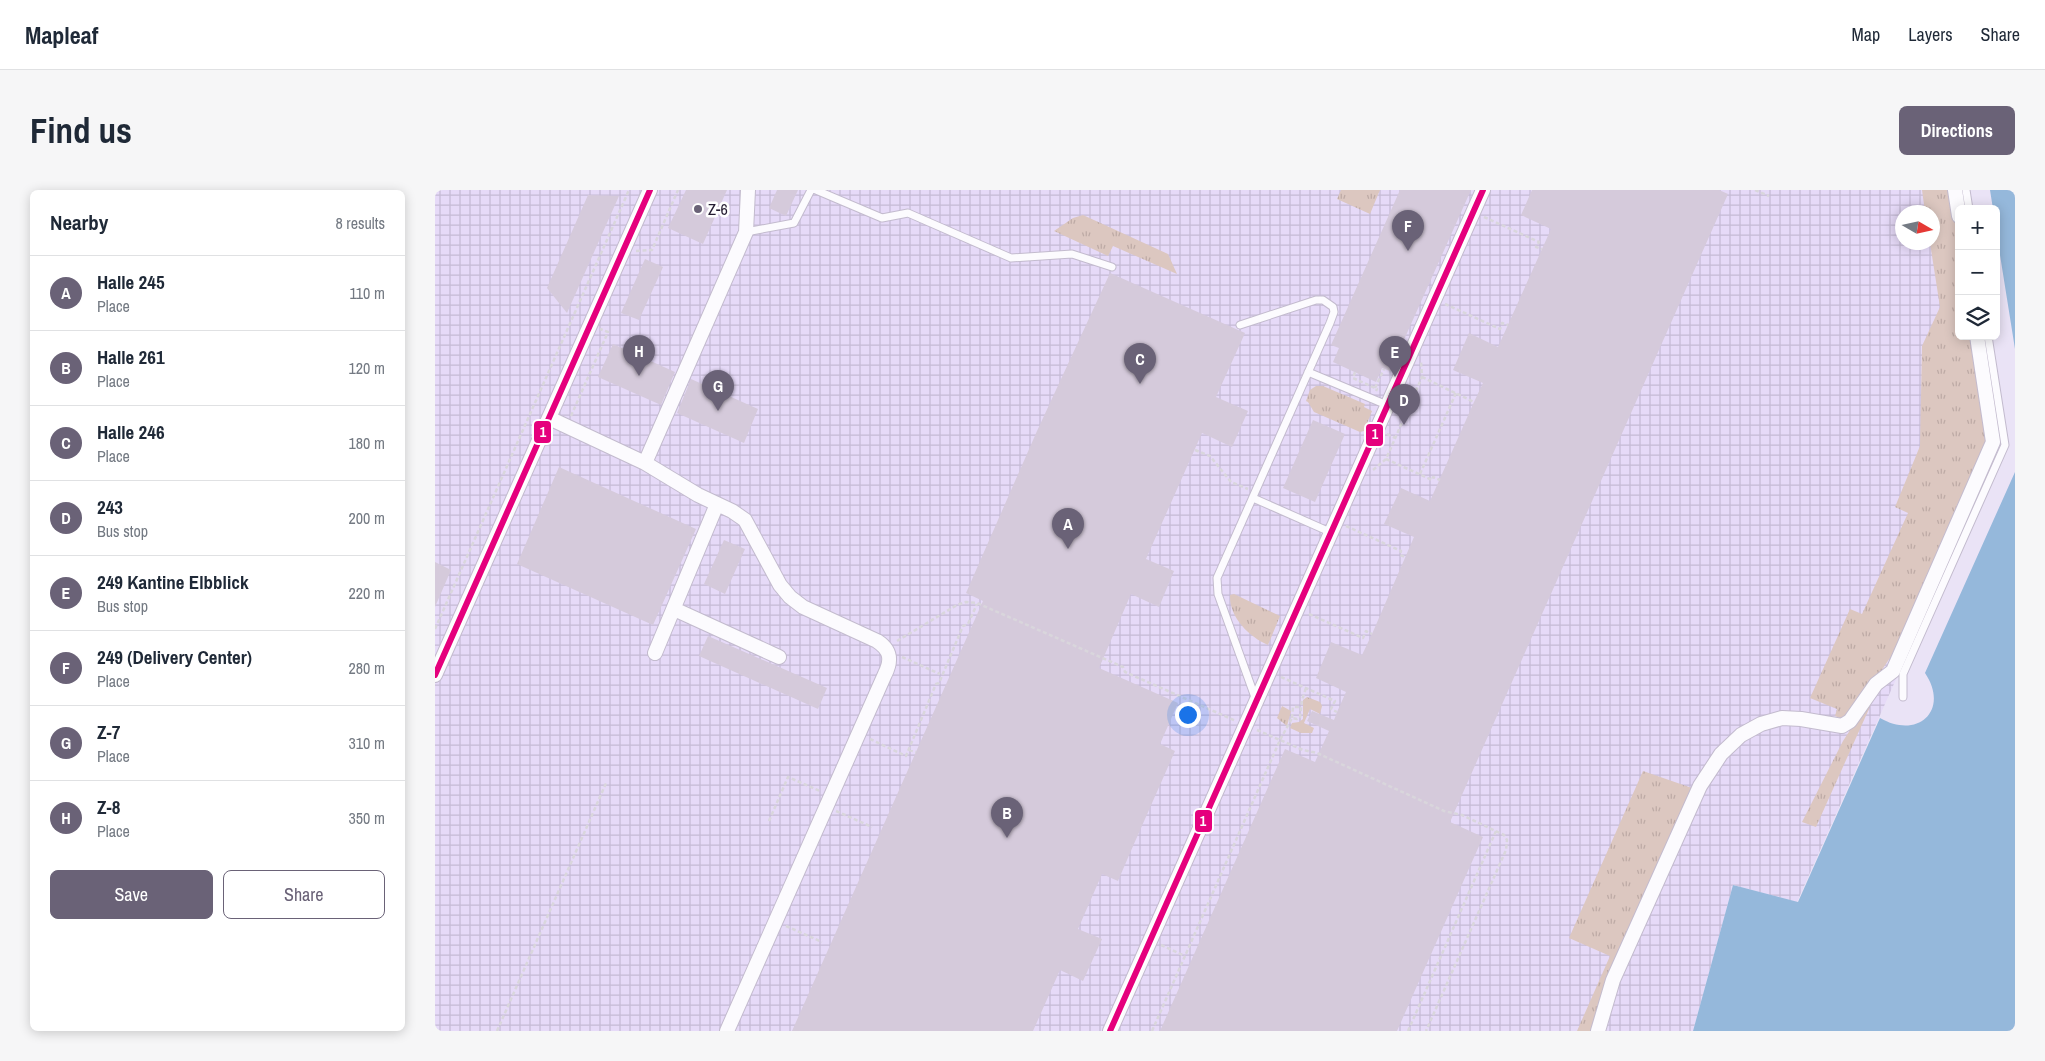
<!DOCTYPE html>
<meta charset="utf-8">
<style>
:root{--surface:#fff;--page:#f6f6f7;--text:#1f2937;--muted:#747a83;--line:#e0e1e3;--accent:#6a6277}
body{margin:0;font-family:"Archivo Narrow",sans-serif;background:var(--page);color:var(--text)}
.controls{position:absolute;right:15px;top:15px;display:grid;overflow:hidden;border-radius:8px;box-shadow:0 2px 12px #0003}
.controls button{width:45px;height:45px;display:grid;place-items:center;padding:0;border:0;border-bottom:1px solid var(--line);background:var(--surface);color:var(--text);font:25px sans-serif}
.compass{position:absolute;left:1460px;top:15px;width:45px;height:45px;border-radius:50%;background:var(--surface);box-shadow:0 2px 12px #0003;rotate:99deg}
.you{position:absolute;left:752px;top:524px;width:18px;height:18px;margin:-12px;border:4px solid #fff;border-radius:50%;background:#1a73e8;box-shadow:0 0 0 8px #1a73e833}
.badge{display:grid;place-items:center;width:32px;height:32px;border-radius:50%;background:var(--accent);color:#fff;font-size:16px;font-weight:700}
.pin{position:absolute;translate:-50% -41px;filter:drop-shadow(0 1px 2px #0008)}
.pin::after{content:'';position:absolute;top:26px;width:18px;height:15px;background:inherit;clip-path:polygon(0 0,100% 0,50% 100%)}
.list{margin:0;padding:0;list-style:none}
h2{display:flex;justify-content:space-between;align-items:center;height:65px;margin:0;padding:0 20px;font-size:21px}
h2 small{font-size:16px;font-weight:400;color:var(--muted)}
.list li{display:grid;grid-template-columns:32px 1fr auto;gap:15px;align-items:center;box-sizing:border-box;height:75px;padding:0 20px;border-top:1px solid var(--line)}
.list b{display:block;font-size:19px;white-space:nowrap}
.list p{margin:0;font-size:16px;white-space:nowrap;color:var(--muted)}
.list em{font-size:16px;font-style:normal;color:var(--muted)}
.actions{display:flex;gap:10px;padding:15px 20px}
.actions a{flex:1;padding:11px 0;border:1px solid var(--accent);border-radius:8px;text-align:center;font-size:18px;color:var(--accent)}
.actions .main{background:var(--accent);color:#fff}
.icon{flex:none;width:28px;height:28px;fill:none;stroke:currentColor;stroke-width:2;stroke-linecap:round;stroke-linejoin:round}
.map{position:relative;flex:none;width:1580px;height:841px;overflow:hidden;border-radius:8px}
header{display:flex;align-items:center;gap:30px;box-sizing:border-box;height:70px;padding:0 25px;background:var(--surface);border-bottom:1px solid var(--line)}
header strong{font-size:24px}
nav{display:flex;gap:28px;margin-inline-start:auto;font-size:18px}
.intro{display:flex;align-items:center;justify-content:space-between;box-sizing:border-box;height:120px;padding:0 30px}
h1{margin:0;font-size:35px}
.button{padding:12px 22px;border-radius:8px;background:var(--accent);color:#fff;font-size:18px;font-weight:700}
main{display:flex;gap:30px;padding:0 30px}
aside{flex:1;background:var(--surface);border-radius:8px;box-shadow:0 2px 12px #0003}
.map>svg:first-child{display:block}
</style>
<header>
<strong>Mapleaf</strong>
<nav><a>Map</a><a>Layers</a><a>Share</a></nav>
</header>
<div class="intro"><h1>Find us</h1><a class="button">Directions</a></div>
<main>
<aside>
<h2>Nearby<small>8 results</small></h2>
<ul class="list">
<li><span class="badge">A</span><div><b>Halle 245</b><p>Place</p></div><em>110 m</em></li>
<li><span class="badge">B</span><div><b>Halle 261</b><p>Place</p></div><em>120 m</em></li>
<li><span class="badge">C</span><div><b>Halle 246</b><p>Place</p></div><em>180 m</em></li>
<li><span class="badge">D</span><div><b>243</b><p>Bus stop</p></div><em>200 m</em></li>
<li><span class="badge">E</span><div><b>249 Kantine Elbblick</b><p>Bus stop</p></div><em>220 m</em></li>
<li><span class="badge">F</span><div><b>249 (Delivery Center)</b><p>Place</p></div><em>280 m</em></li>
<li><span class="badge">G</span><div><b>Z-7</b><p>Place</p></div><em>310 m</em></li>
<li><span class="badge">H</span><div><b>Z-8</b><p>Place</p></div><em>350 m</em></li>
</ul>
<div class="actions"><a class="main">Save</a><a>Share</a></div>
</aside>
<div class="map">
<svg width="1580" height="841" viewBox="0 0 1580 841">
<defs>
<pattern id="industrial-grid" width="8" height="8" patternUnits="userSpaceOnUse" patternTransform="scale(1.25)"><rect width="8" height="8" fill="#e6daf8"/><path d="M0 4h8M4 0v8" fill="none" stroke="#c5bbd5"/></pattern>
<pattern id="grass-tufts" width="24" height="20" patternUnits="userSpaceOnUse" patternTransform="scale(1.25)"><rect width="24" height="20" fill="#dcc7c0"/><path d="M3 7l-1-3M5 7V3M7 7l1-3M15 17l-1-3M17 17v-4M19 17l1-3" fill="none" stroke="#bdaaa5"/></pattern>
</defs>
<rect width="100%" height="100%" fill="#eae3f6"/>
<path fill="url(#industrial-grid)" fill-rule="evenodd" d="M0 0H1528L1531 19H1524V146H1550L1566 253 1362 712 1298 695 1258 841H0ZM1468 22H1498V52H1468Z"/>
<path fill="url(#grass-tufts)" d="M906 0H945L935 24 902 9Z
M1487 0H1516L1524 55V146H1537L1553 252 1461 459 1418 523 1405 528 1400 526 1402 519 1375 508 1415 419 1427 424 1473 323 1460 317 1485 256 1487 156 1505 117 1495 53 1498 52V22H1490Z
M648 25 733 64 742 84 678 56 673 66 619 41 638 28Z
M881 196H888L930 214 929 217 937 221 929 241 925 242 879 222 873 212 871 211 875 200Z
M799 404 845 426 833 455C814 447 794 427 795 405Z
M872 507 885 512 887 516 885 524 875 519 869 533 879 538 877 543H866L855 538 857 533 864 532 868 529V510Z
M1436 508 1438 510 1381 637 1367 632 1408 551Z
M847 516 856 521 852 536 842 528Z
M1208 581 1257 598 1158 841H1142L1175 766 1134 748Z"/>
<path fill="#95b8db" d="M1555 0H1580V159L1561 40V19H1558Z
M1580 282V841H1258L1298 695 1363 712 1445 528C1483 550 1515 520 1490 483Z"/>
<path fill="#d5cadb" d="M251 0H292L268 54 233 38Z
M342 0H363L351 26 334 18Z
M965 0H1036L955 181 947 178 941 192 898 172 904 158 896 155Z
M1097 0H1284L1293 4 1015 632 1048 647 962 841H725L850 559 880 572 894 541 872 531 877 521 899 530 902 522 911 502 881 488 896 452 927 465 937 444 979 347 949 334 966 298 995 311 1039 212 1048 193 1018 180 1034 143 1063 157 1116 39 1086 25Z
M153 5 184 6 132 123 112 98Z
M210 69 228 77 204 130 186 123Z
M675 83 810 143 781 207 813 221 797 257 767 243 711 369 739 381 724 417 696 404 664 478 743 513 725 554 740 561 695 663 683 691 667 684 643 739 667 749 648 791 625 780 598 841H357L548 411 531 403 602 241Z
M178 154 240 182 226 215 163 187Z
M256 189 323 219 309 253 242 223Z
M878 230 910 244 880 312 848 298Z
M124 277 261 339 218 435 82 374Z
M289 350 310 359 290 404 269 394Z
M0 372 16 380 0 417Z
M273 446 392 498 383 519 264 466Z"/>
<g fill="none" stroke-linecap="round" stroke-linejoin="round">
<defs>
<path id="lane" d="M381 0 447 28 473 23 576 68 637 64 677 77
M1531 0 1534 19
M311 42 359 33 376 0
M805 135 881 110H888L898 117 899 122 895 133 782 388 783 404 821 510
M873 182 952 215
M818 308 895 342
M1468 507V484L1570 255 1553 146"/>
<path id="street" d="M1520 0 1524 26
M114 228 210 273 263 305 297 321 310 330 345 395 355 407 368 417 442 451C456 460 457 470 450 484L292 841
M210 273 311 42 313 0
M239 419 344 467
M220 463 282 314
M0 485 215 0
M675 841 1048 0
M1163 841 1178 790 1265 596 1286 564 1306 545 1326 534 1347 528 1366 529 1407 536 1415 531 1441 494 1458 481 1558 252 1542 146"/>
</defs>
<use href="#lane" stroke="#c3bbce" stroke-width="9"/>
<use href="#street" stroke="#c3bbce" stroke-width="16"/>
<path stroke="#d9d6dc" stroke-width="2.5" stroke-dasharray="4 2.5" stroke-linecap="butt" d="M1320 0 1334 6
M1049 27 1104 52 1101 57 1107 59
M201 61 217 60 243 0
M1010 114 1065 139 1067 133 1073 135
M920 182 918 188 942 199 941 201
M987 187 1039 212
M940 198 949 179
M136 226 173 142 165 139
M952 244 960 248
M760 260 775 266 796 292 813 299
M951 269 997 290 998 287 1005 290
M938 280 951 269 987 187 986 172
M985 284 1021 203
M911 336 966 361 965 365 970 367
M874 424 928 448 931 441 937 444
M0 439 194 0
M462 451 522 415 531 412 542 413 688 477 690 482 801 531
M467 467 505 484
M846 487 900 511 896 519 902 522
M857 528 858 517H866
M822 540 868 560 882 563 1009 621 1027 625 1069 645 1072 650 1071 660 991 841
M435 549 471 566 501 494 504 493 528 436 533 434 542 414
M474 560 481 562
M401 621 437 637
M334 631 353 587 385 601
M351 736 387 752
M726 755 750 766
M62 841 172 591
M717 841 845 550 857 528 862 529 865 527 867 510 871 498
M973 841 1061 641"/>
<use href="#lane" stroke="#fcfbfe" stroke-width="7"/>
<use href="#street" stroke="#fcfbfe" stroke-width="14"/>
<defs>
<path id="bus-1" d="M0 485 215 0
M675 841 1048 0"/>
</defs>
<use href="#bus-1" stroke="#fff" stroke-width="10"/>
<use href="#bus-1" stroke="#e5007d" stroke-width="6"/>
</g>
<circle fill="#6a6277" stroke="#fff" stroke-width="2" cx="263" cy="19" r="5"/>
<g text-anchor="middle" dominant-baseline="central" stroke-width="5" stroke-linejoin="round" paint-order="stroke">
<g font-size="16" fill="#251d32" stroke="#fff" text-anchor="start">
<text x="273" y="19">Z-6</text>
</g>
</g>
<g stroke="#fff" stroke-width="2">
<rect x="98" y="230" width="19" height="24" rx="5" fill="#e5007d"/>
<rect x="930" y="233" width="19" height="24" rx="5" fill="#e5007d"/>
<rect x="759" y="619" width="19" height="24" rx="5" fill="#e5007d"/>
</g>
<g font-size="14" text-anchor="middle" font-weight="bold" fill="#fff">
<text x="108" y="247">1</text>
<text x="940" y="249">1</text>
<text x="768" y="636">1</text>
</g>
</svg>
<div class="controls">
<button>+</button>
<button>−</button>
<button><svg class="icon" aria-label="layers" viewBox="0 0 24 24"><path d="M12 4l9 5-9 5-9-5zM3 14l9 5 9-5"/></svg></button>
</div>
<svg class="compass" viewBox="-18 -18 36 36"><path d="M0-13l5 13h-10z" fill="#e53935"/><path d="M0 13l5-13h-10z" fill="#747a83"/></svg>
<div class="you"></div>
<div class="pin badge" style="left:633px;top:359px">A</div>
<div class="pin badge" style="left:572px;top:648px">B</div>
<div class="pin badge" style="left:705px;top:194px">C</div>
<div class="pin badge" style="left:969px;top:235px">D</div>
<div class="pin badge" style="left:960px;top:187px">E</div>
<div class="pin badge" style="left:973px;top:61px">F</div>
<div class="pin badge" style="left:283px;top:221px">G</div>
<div class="pin badge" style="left:204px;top:186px">H</div>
</div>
</main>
